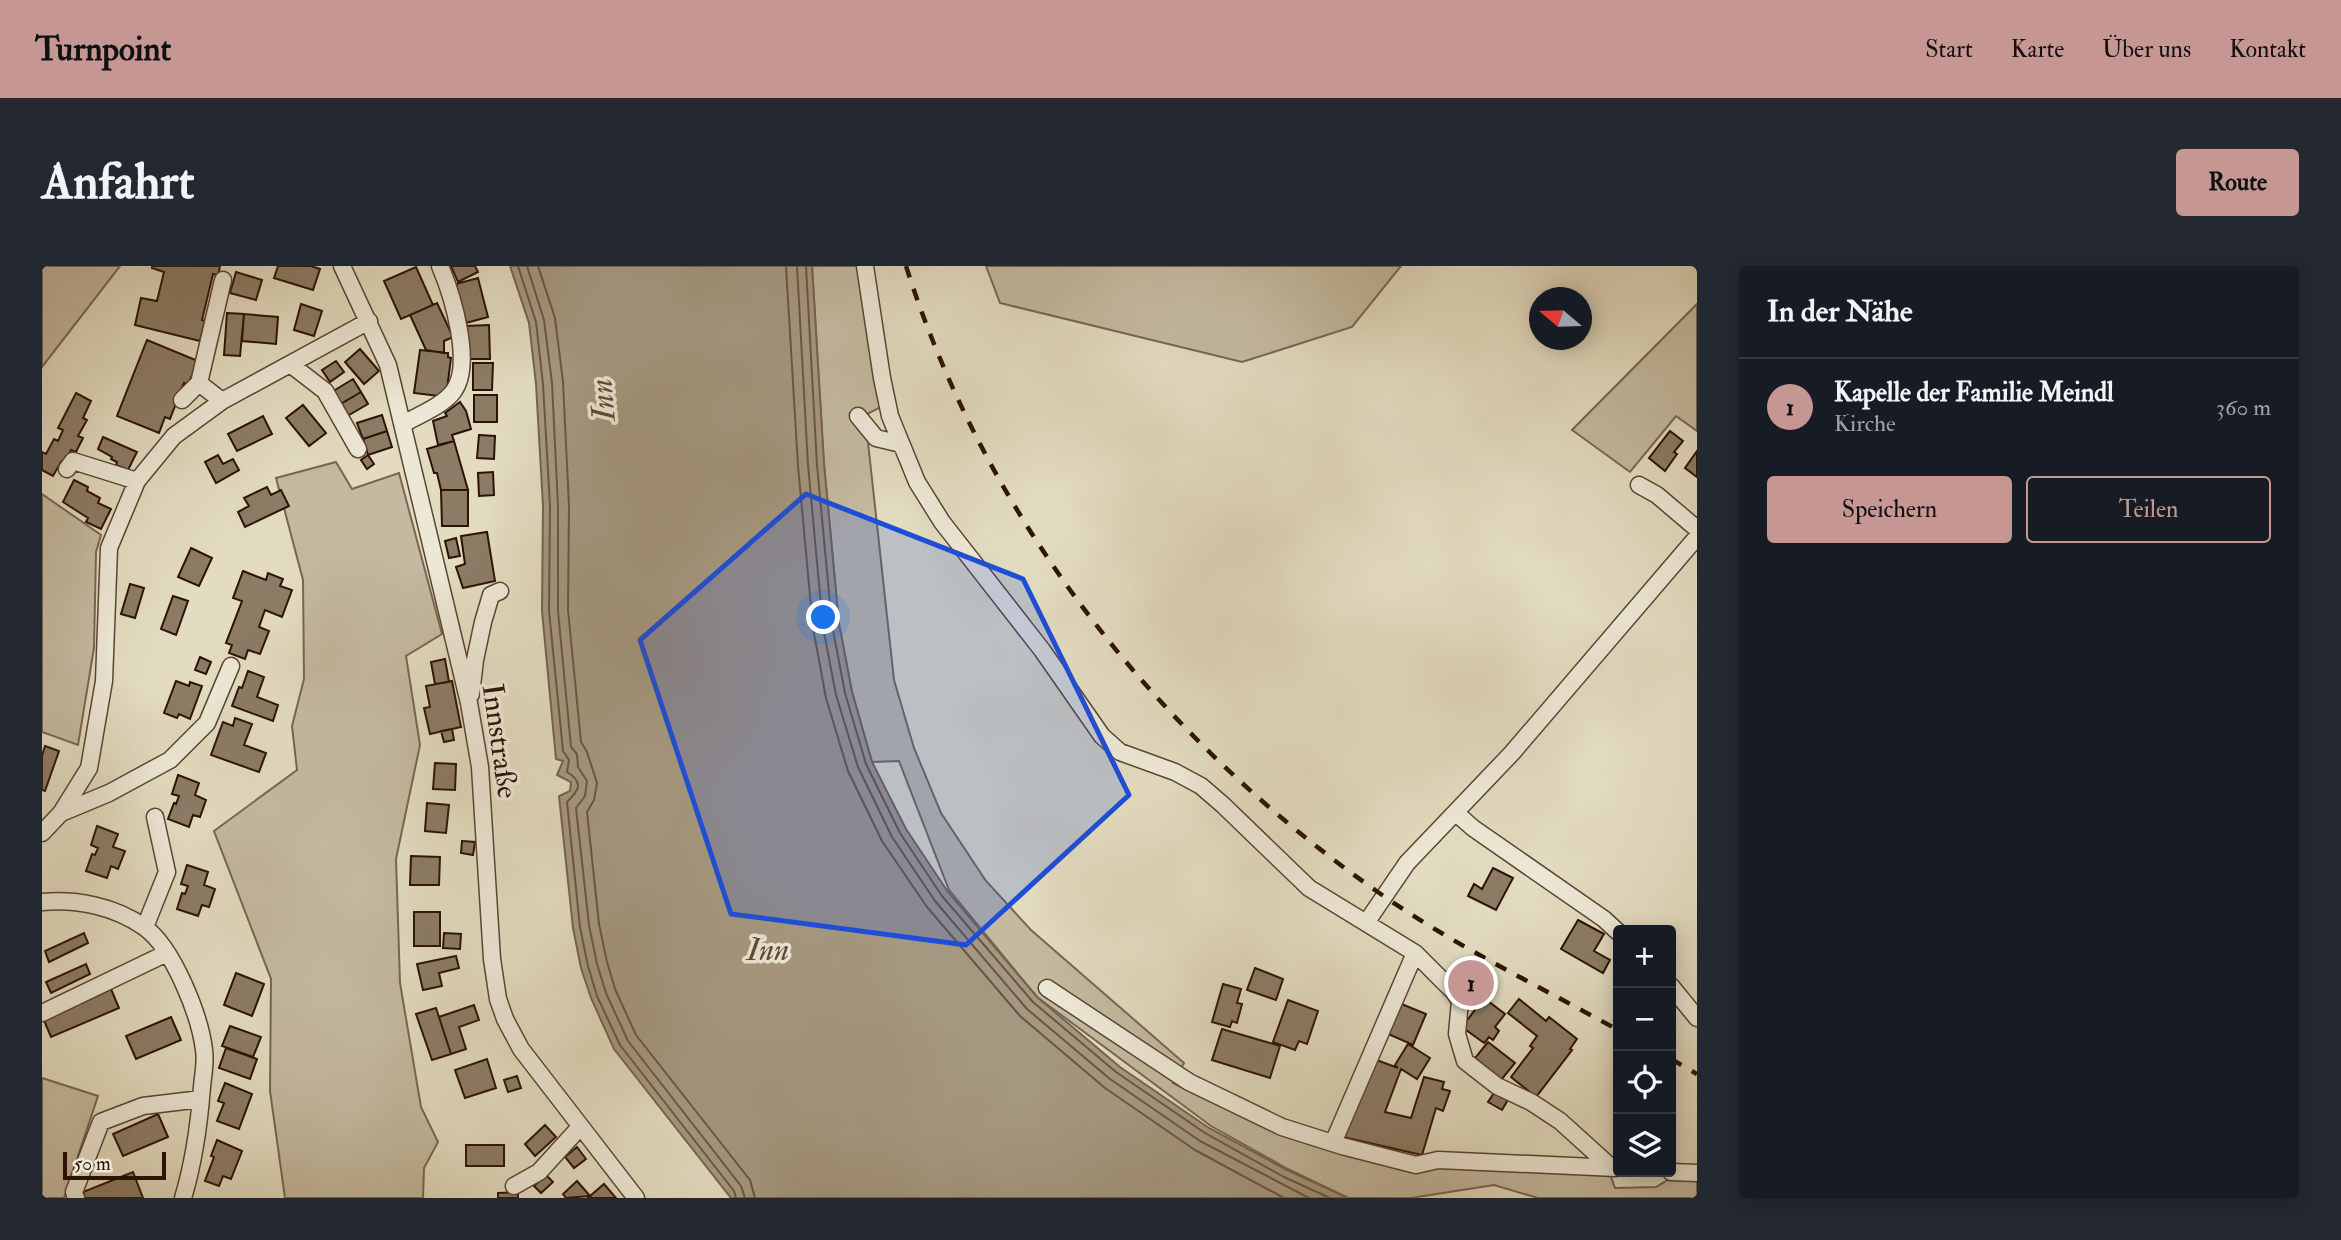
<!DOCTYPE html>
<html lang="de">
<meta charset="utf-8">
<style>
:root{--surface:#171b24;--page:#242831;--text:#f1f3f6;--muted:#9ea1a6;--line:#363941;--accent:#c59692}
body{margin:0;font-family:"IM FELL Double Pica",serif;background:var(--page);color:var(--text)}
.controls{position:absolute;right:21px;bottom:21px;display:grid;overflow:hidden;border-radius:7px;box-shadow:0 4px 18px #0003}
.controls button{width:63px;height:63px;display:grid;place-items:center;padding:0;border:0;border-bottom:2px solid var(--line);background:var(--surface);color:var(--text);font:35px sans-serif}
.compass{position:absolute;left:1487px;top:21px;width:63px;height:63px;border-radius:50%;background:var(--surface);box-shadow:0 4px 18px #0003;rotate:289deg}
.scale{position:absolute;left:21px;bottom:18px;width:103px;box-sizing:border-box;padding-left:7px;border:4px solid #2d1304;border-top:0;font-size:19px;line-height:24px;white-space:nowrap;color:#2d1304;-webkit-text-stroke:5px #ede8d6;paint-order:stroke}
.you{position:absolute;left:782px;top:352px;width:24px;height:24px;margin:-18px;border:5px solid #fff;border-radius:50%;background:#1a73e8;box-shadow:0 0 0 10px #1a73e833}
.badge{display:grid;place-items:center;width:46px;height:46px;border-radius:50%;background:var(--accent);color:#111;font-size:23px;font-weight:700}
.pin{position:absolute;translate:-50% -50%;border:4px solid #fff;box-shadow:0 2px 7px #0006}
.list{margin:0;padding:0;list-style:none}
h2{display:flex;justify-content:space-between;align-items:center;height:91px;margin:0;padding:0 28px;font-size:30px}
h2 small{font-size:23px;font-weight:400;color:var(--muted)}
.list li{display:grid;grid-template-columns:46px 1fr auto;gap:21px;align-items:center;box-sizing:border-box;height:98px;padding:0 28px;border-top:2px solid var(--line)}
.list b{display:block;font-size:26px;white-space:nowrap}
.list p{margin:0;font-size:23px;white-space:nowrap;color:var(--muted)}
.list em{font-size:23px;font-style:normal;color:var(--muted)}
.actions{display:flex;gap:14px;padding:21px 28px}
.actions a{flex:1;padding:16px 0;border:2px solid var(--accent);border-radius:7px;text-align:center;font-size:24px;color:var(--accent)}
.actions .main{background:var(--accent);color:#111}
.icon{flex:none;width:38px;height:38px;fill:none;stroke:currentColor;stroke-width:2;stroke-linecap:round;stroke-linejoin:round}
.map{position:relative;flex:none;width:1655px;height:932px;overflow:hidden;border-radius:7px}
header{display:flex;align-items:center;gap:42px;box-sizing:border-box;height:98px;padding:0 35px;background:var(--accent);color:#111}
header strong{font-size:33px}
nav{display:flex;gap:38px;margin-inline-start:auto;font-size:24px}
.intro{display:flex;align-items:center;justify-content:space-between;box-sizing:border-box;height:168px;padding:0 42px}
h1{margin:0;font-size:49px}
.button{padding:18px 32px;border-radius:7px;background:var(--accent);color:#111;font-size:24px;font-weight:700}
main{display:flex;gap:42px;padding:0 42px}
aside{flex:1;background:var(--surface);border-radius:7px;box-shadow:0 4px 18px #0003}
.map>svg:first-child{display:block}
</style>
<header>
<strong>Turnpoint</strong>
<nav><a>Start</a><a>Karte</a><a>Über uns</a><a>Kontakt</a></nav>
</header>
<div class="intro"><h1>Anfahrt</h1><a class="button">Route</a></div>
<main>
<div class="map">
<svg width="1655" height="932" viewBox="0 0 1655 932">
<rect width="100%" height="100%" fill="#e3dcc0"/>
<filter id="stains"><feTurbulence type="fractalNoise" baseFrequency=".00286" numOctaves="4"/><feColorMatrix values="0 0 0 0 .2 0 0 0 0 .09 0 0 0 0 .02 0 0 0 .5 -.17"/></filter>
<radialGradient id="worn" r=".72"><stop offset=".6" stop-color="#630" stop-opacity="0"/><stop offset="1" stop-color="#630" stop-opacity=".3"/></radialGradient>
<path fill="#c4baa0" stroke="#786652" stroke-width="2" d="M0 0H78L0 101Z
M770 0H822L841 140 823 149 852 414 872 482 899 547 944 615 989 664 1142 797 1131 817 1195 848 1258 874 1410 900 1568 908 1573 922 1614 921 1629 912 1655 914V932H1496L1452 919 1369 932H1306L1246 903 1169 860 995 731 907 624 857 495 830 496 810 426 797 358 782 198Z
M944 0H1359L1310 61 1200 96 958 37Z
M1655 38V165L1634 150 1588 206 1530 164Z
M294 196 310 223 357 207 400 368 364 390 378 479 354 593 358 717 379 841 396 876 382 902 381 932H243L228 825 229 713 172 565 255 504 250 460 262 413 261 314 234 212Z
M0 228 59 269 54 286 52 382 36 479 0 466Z
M0 812 56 830 22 932H0Z"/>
<path fill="#a59880" stroke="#75634e" stroke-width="2" d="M468 0H770L782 198 797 358 810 426 830 496 864 563 906 626 995 731 1078 801 1167 862 1245 904 1306 932H689L572 783 549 732 539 702 531 662 517 530 528 525 529 516 515 509 521 495 514 493 500 345 501 240 494 118 487 57Z"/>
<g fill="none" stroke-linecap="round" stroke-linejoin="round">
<path stroke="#695642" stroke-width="2" d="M476 0 494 56 501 118 508 240 507 345 521 485 527 494 525 506C543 517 536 525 525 536L538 661 546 700 555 730 578 779 692 925 694 932
M485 0 502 54 510 117 516 240V345L529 481 535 488 536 501 545 515 543 530 534 542 547 659 555 698 564 727 586 775 699 920 703 932
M496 0 513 52 521 116 527 240 526 344 539 476 545 486 555 517 552 534 545 546 557 658 565 696 573 723 594 769 708 914 713 932
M744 0 756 200 771 362 784 432 806 505 840 575 885 641 978 750 1063 822 1153 884 1242 932
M755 0 766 199 781 361 794 429 816 501 850 571 893 635 985 743 1068 813 1158 875 1267 932
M764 0 775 199 790 359 803 427 824 498 858 567 900 630 991 736 1074 806 1163 867 1242 911 1288 932"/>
</g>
<path fill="#8c7c66" stroke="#2d1304" stroke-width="2" d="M110 0H178L176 9 171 8 160 54 163 55 158 75 93 59 99 32 115 35 122 6 110 2Z
M236 0H269L278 3 271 24 232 12Z
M409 0H433L436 6 416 16Z
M374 1 391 39 359 53 342 15Z
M194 6 220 14 214 34 188 27Z
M436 12 446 51 424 57 414 18Z
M395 37 411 71 402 75V87L384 84 368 49Z
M259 38 280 45 272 70 252 64Z
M185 47 202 48 198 90 182 89Z
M202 48 236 51 234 78 200 75Z
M447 59 448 93H423V60Z
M105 74 156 95 146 119 142 117 128 153 123 151 117 167 75 150Z
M318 83 337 105 322 118 303 96Z
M378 84 406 87V91L409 92 404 131 372 127Z
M294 95 302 106 288 116 280 104Z
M431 97H451L450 124H431Z
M311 113 319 126 295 140 288 127Z
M319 126 326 138 302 152 295 140Z
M34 127 49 135 41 152 45 154 36 170 41 172 34 186 29 184 22 198 19 196 11 210 0 204V186L4 188 12 173 16 175 21 164 16 162Z
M432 129H455V156H432Z
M418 136 424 145 429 163 410 169 412 175 396 179 391 155 405 150 403 147Z
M261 139 284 167 267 180 244 152Z
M340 149 345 165 321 173 315 157Z
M221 150 230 168 195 185 186 168Z
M345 165 350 181 326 189 321 173Z
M1628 165 1641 175 1632 186 1635 188 1623 205 1607 192Z
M437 169 453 170 452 193 435 192Z
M61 171 95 186 86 204 74 199 75 196 69 193 70 191 56 183Z
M412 175 426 224H399L395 207H392L385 183Z
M1655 185V211L1643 202Z
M176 189 181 198 191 193 197 204 174 217 163 196Z
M326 189 332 198 325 203 319 194Z
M451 206 452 229 437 230 436 207Z
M32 214 46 221 45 225 58 232 56 237 69 243 59 263 44 256 46 252 21 236Z
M225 221 229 229 239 224 247 240 203 261 196 246 207 240 202 232Z
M399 224H426V260H400Z
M445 266 453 315 421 322 414 301 423 298 419 270Z
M414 272 418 290 407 292 403 275Z
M149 282 170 292 157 320 136 311Z
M201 305 224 314 226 307 241 313 238 320 250 324 240 351 223 344 217 361 227 365 218 388 206 384 203 393 187 387 190 379 184 377 200 335 191 332Z
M88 318 102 322 93 352 79 348Z
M131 330 146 335 134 369 119 363Z
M158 391 169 396 164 408 153 404Z
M403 393 407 416 393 418 389 396Z
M206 405 222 411 215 431 236 439 231 455 190 440 197 421 200 422Z
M134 415 147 420 148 416 160 420 148 453 137 448 135 452 122 447Z
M410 415 419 461 388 468 382 442 388 441 384 420Z
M193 452 210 458 202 479 224 487 217 506 169 489 181 456 191 460Z
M410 463 412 474 402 476 399 465Z
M3 480 17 485 3 525 0 524V490Z
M393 497 414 498 413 524 391 523Z
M136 509 157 517 153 529 164 534 158 551 151 549 147 561 126 553 132 537 134 538 137 530 130 528Z
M385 537 407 539 404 567 383 565Z
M55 560 76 568 71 581 83 585 76 603 69 600 65 612 44 605 50 588 53 589 56 582 49 579Z
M420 575 433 576 431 589 419 587Z
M369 590 398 591 397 619H368Z
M145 599 166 606 162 619 173 623 167 641 160 639 156 650 135 643 140 627 143 628 146 620 139 618Z
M1451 602 1471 612 1454 644 1426 630 1432 618 1440 623Z
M372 646H398V680H372Z
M1536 654 1562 668 1552 685 1568 694 1561 707 1519 683Z
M42 667 46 677 7 696 3 685Z
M402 667 419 668 418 683 401 682Z
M414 690 417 702 397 707 400 720 381 724 375 698Z
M44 698 48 708 9 727 4 716Z
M1213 702 1241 713 1234 734 1205 724Z
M194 707 222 718 210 750 182 739Z
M1181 718 1199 723 1195 737 1200 738 1195 757 1190 755 1188 761 1170 756Z
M69 723 77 742 9 771 1 752 26 741 27 743Z
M1442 732 1463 748 1453 761 1457 765 1451 774 1447 771 1442 777 1420 761Z
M1477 733 1504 755 1507 751 1535 773 1528 783 1530 784 1494 831 1469 811 1491 782 1488 780 1495 770 1466 747Z
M1246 734 1276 745 1265 778 1257 775 1253 784 1231 776Z
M1357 737 1384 748 1371 779 1344 767Z
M432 739 437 754 417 761 424 783 409 788 397 751Z
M394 742 409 788 390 794 374 748Z
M129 751 139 774 94 793 84 770Z
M188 760 219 771 211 791 180 780Z
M1180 763 1238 780 1228 812 1170 794Z
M1446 776 1473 797 1459 814 1433 792Z
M1366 778 1388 792 1375 813 1359 803 1343 846 1369 852 1382 811 1402 816 1400 823 1408 825 1401 845 1394 842 1380 889 1301 871 1332 793 1356 802 1353 799Z
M184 782 215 793 208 813 177 802Z
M445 793 454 822 423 832 413 804Z
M475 810 479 822 466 826 462 814Z
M183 817 210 828 197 863 175 855 182 837 176 835Z
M1454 824 1467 832 1460 844 1446 836Z
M116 848 126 871 81 890 71 868Z
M503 859 514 871 493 890 483 878Z
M175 874 200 885 189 913 181 910 177 920 163 915 172 891 169 890Z
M424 879H462V900H424Z
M535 881 544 893 532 902 523 891Z
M91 906 101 932H43L41 926Z
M504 909 511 916 499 927 492 920Z
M535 915 548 930 524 932 521 928Z
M562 918 574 932H546L548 930Z
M476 926V932H456V927Z"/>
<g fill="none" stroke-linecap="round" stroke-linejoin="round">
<defs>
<path id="minor" d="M300 0 346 99 427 437 438 501 450 693 456 733 463 753 479 783 594 932
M823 0 840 112 848 150 875 216 900 256 1000 384 1060 470 1078 486 1133 506 1159 520 1181 539 1267 622 1373 687 1412 726 1418 735 1415 768 1423 795 1455 820 1489 836 1518 855 1570 902
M248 98 283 125 316 183
M140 134 157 117
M180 135 157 117 181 14
M816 150 834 172 859 178
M361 158C377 149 400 140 411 126 432 99 410 28 398 0
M25 203 31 195 95 215
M1597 219 1615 229 1655 263
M429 428 433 394 441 356 449 329 458 325
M19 547 67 527 128 494 165 457 189 400
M1414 547 1431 562 1562 653 1576 666
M0 567 19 547 47 502 62 415 67 282 95 215 132 170 180 135 327 55
M0 636C35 633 72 640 102 661 131 681 158 750 162 784 164 796 161 809 160 821 157 859 152 896 141 932
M1324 657 1365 597 1470 487 1655 271
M103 661 125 606 113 551
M1629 720 1655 752
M1005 722 1147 816 1240 861 1300 880 1374 899 1396 894 1574 902
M0 747 125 687
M1291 877 1373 687
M1629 906 1655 907
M472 920 497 906 538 861
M34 932 32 926 59 856 101 840 159 833"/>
</defs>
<use href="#minor" stroke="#5a4533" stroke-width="19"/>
<use href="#minor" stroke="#ede8d6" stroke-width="16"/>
<path stroke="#2d1304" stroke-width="4.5" stroke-dasharray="12 12" stroke-linecap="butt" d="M864 0C945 255 1116 471 1333 624 1409 678 1495 719 1576 764
M1629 793 1655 808"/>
</g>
<path fill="#1d4ed8" fill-opacity="0.2" stroke="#1d4ed8" stroke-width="5" stroke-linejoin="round" d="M764 228 981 313 1087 529 924 679 689 648 598 374Z"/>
<g text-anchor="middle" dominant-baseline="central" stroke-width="7" stroke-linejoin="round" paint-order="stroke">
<g font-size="30" fill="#2d1304" stroke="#ede8d6">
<text transform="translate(458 475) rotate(82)">Innstraße</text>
</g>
<g font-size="32" font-style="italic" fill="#5d4836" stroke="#ede8d6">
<text transform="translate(561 134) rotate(-95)">Inn</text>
<text x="726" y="684">Inn</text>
</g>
</g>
<rect width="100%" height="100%" filter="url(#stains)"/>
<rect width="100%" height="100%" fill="url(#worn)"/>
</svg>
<div class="controls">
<button>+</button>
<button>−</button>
<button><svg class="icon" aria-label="locate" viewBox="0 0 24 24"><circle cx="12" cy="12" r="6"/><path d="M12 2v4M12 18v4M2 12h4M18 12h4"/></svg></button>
<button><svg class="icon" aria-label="layers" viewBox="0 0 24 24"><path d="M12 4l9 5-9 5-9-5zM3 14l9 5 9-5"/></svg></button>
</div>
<svg class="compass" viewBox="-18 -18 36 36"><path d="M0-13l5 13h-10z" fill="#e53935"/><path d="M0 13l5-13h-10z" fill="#9ea1a6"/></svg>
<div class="scale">50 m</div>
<div class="you"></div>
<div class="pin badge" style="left:1429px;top:717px">1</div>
</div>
<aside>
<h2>In der Nähe<small></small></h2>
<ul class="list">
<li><span class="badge">1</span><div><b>Kapelle der Familie Meindl</b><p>Kirche</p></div><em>360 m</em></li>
</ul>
<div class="actions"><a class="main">Speichern</a><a>Teilen</a></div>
</aside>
</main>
